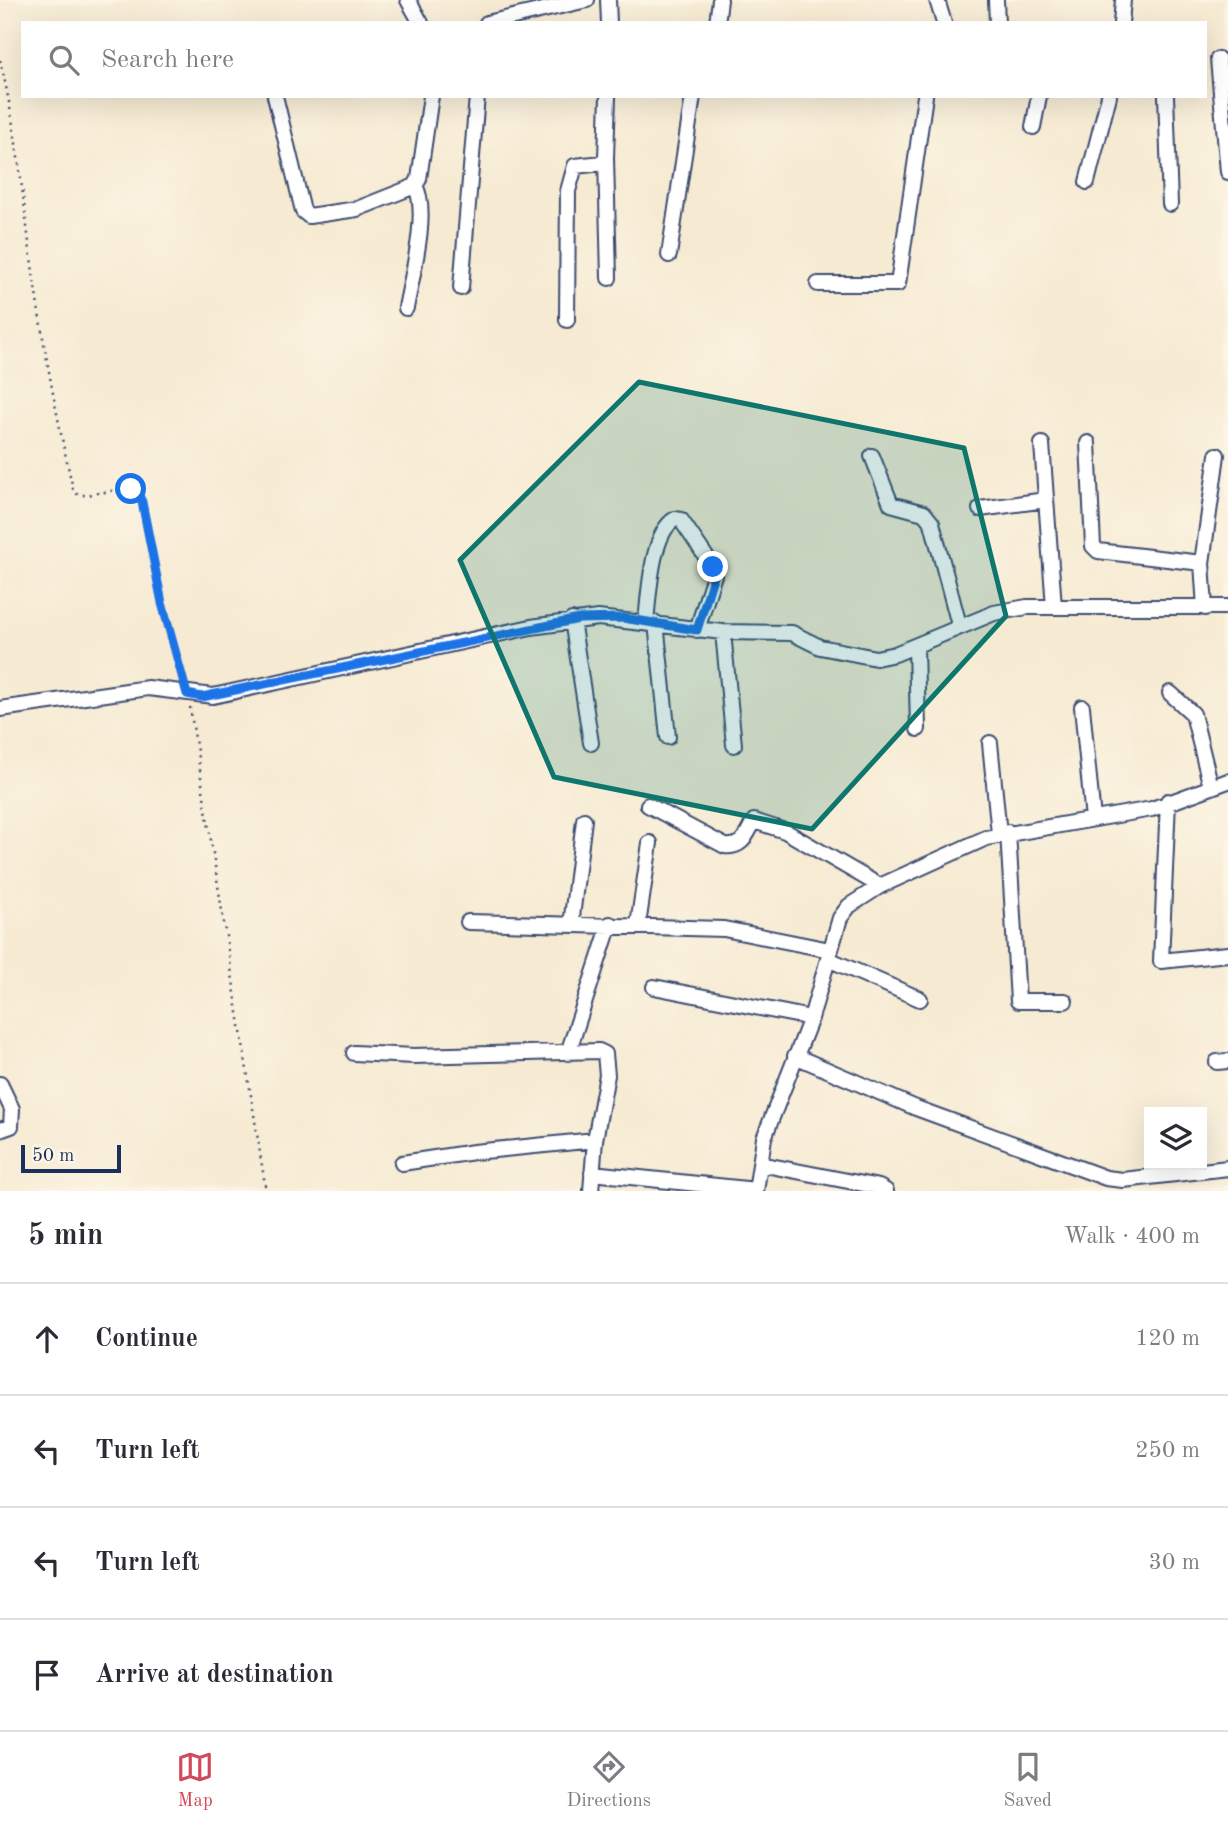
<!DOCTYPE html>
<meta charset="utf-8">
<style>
:root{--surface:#fff;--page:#f7f7f7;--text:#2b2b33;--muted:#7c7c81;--line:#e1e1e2;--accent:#d1495b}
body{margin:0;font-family:"Old Standard TT",serif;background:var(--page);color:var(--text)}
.controls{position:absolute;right:21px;bottom:21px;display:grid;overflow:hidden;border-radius:0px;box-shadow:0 7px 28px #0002}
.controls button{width:63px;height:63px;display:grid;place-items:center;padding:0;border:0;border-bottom:2px solid var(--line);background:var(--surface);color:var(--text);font:35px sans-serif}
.scale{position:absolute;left:21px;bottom:18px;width:100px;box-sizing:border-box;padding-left:7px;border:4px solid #1b2f5e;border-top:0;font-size:19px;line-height:24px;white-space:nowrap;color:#1b2f5e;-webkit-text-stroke:5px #fcf5e5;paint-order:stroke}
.stop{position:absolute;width:21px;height:21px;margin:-16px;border:5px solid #1a73e8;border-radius:50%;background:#fff}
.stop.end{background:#1a73e8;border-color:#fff;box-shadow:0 2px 7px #0008}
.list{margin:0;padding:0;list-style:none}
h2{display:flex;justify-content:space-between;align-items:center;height:91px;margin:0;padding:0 28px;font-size:30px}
h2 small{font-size:23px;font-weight:400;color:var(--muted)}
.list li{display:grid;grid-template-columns:46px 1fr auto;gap:21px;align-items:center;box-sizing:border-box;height:112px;padding:0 28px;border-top:2px solid var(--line)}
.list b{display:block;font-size:26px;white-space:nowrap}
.list em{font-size:23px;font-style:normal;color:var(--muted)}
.icon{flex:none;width:38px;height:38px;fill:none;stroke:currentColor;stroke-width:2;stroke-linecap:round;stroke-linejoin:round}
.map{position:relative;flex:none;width:1228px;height:1191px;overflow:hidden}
.search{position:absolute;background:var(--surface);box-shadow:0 7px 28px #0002;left:21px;right:21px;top:21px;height:77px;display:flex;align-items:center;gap:18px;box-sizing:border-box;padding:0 24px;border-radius:0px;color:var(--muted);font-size:26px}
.sheet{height:539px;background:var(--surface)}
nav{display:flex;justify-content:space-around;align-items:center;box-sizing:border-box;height:98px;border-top:2px solid var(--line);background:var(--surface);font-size:19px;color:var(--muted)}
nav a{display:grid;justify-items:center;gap:4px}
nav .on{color:var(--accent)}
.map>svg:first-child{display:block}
</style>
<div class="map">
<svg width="1228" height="1191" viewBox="0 0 1228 1191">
<rect width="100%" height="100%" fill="#fcf5e5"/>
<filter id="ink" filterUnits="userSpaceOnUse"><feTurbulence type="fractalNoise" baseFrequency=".0143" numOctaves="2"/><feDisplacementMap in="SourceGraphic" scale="14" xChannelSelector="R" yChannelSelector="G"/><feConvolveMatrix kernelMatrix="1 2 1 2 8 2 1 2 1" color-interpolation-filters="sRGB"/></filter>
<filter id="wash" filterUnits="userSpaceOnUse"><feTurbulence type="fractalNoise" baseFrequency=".00686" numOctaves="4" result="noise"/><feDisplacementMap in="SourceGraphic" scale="28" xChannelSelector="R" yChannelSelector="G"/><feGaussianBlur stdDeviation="1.57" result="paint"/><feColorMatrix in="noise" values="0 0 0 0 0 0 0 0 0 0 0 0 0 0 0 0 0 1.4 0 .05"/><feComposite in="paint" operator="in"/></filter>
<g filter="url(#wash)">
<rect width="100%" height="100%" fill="#f6ead2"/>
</g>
<g filter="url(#ink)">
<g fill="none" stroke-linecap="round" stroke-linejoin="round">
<defs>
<path id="minor" d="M408 0 421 23
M608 0 609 23
M937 0 944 23
M996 0 997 23
M487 23 587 0
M717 23 720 0
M1121 23 1123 0
M1218 59 1228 172
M275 96 303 211 309 216 357 209 415 186 419 179 431 96
M1166 96 1170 204
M1033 127 1039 96
M606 158 609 278
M1087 182 1109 96
M669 255 693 96
M818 284H898L925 96
M461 288 477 96
M406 308C411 280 430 210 415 186
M567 320 568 191 575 166 603 163 606 158 608 96
M1088 443 1093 546 1098 551 1202 563 1205 608
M1042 444 1054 607
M872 456 891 504 924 513 932 523 959 625
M980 509 1046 500
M1202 563 1217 455
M572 620 591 743
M646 622C649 596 651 533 675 519L681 520 713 567 714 575 697 630
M656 623 668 737
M723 632 734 745
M916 646 918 729
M1170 693 1193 714 1211 787
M1082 707 1093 819
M0 709 148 688 213 696 531 627 598 618 723 632 792 633 820 647 876 658 895 654 994 613 1027 607H1228
M990 743 999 834
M1168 801 1161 961 1228 954
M648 805 725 846C743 848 746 835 754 821L785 831 880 886
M1008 832 1018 1001H1065
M468 922 724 929 830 950
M571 925 584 820
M638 925 650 843
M828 959 920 999
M654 987 811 1018
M354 1053 414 1056 599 1051 605 1054 607 1075 595 1140 591 1191
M568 1053 610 924
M795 1056 916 1108 1106 1178 1123 1180 1228 1168
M1217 1062 1228 1061
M0 1084 12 1109 11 1126 0 1130
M402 1163 474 1152 595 1140
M760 1164 879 1187 886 1191
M592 1173 756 1190
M756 1191 764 1138 811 1018 840 918 849 906 880 886 986 838 1152 809 1228 781"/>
</defs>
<use href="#minor" stroke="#3c4b6f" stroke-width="18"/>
<path stroke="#3c4b6f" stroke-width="2.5" stroke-dasharray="2 5" stroke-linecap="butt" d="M0 60C17 130 23 201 33 272 43 345 57 418 73 489L78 495C98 496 120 485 138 493L162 603 183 680
M190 707 266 1191"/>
<use href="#minor" stroke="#fff" stroke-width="14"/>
</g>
</g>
<g fill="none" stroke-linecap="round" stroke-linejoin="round" filter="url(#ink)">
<path stroke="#1a73e8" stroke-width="9" d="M131 489 138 493 142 502 162 603 187 694 202 697 579 619 623 618 697 630 714 575 713 567"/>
</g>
<path fill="#0f766e" fill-opacity="0.2" stroke="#0f766e" stroke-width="5" stroke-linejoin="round" d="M639 382 964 448 1006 616 812 829 554 777 460 560Z"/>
</svg>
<div class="controls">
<button><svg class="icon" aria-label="layers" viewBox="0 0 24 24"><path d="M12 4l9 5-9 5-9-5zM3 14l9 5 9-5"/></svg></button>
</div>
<div class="scale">50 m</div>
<div class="stop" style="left:131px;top:489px"></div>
<div class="stop end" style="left:713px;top:567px"></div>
<div class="search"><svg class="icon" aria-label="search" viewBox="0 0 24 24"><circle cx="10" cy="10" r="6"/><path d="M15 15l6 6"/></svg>Search here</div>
</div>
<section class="sheet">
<h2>5 min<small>Walk · 400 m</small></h2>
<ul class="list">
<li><svg class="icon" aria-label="ahead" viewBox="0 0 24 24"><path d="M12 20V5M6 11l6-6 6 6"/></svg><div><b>Continue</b></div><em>120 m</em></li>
<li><svg class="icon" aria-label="left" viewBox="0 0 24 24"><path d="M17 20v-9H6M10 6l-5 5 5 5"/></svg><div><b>Turn left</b></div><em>250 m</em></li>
<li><svg class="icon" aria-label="left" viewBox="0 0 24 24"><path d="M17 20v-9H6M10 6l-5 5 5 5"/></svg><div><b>Turn left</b></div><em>30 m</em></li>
<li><svg class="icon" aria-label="arrive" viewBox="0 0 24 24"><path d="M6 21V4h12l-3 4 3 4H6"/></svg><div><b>Arrive at destination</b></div></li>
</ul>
</section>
<nav>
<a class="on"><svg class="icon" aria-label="map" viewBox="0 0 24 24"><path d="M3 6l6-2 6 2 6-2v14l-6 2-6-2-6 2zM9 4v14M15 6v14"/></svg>Map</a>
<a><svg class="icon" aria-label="directions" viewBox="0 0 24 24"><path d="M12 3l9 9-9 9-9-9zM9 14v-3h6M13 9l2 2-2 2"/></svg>Directions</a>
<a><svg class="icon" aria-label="saved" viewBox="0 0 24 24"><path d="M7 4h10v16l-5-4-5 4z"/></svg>Saved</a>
</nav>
